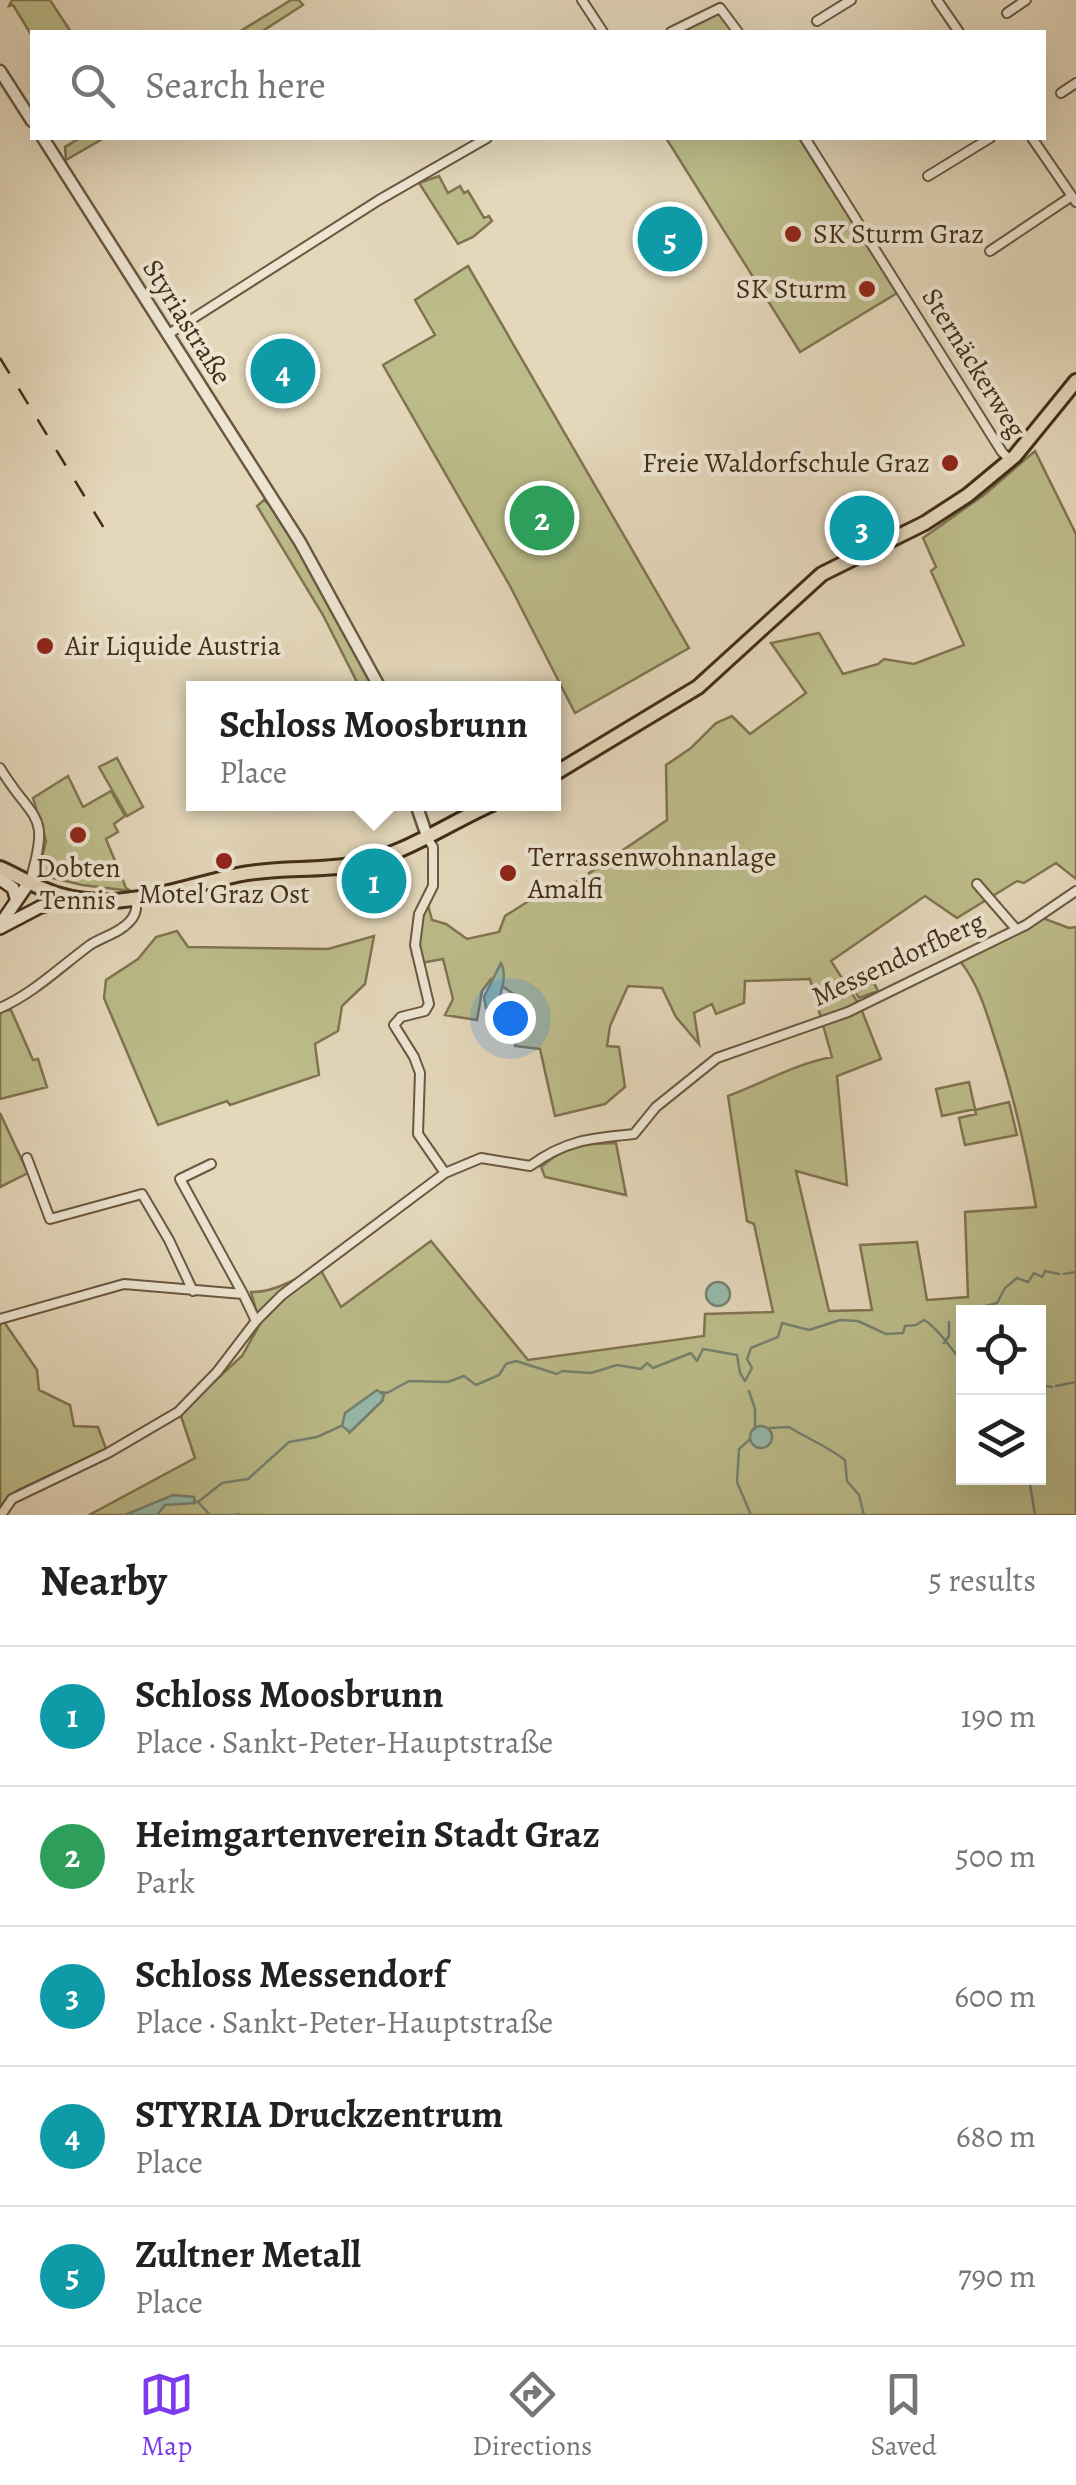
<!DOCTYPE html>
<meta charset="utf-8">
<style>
:root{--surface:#fff;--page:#f2f2f2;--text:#222;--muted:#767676;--line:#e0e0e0;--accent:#7c3aed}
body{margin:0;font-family:Alegreya,serif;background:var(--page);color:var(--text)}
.controls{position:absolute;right:30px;bottom:30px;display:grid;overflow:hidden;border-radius:0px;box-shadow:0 10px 40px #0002}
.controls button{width:90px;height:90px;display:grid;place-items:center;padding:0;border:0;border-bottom:2px solid var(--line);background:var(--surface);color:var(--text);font:50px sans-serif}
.you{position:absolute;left:510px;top:1018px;width:35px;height:35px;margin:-25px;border:8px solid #fff;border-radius:50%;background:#1a73e8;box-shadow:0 0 0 15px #1a73e833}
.badge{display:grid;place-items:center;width:65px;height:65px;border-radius:50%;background:var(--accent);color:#fff;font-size:32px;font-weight:700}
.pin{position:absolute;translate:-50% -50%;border:5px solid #fff;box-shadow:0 2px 10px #0006}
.popup{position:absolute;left:186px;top:681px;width:375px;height:130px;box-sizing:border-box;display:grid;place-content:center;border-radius:0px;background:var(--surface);filter:drop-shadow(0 2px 8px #0005);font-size:32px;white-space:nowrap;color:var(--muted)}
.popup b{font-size:38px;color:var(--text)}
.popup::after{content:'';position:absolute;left:50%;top:100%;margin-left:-20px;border:20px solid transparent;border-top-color:var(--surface)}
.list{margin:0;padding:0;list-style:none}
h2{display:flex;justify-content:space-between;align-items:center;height:130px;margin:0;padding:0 40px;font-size:42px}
h2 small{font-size:32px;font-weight:400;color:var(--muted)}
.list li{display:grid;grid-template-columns:65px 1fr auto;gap:30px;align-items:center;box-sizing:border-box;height:140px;padding:0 40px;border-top:2px solid var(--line)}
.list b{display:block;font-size:38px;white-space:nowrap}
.list p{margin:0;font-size:32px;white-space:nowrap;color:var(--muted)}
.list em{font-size:32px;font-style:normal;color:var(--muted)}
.icon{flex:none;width:55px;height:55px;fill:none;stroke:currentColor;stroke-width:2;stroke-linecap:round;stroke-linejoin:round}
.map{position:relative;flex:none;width:1076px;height:1515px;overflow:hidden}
.search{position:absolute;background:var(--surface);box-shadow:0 10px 40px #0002;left:30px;right:30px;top:30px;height:110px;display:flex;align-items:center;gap:25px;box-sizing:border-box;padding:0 35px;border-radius:0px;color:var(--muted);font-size:38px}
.sheet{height:830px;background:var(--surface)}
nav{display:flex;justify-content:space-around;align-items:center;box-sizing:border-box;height:140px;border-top:2px solid var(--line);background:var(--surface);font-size:28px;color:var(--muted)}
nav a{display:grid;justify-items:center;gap:5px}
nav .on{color:var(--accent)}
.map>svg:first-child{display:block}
</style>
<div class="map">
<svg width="1076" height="1515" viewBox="0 0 1076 1515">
<rect width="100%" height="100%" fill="#e4d7ba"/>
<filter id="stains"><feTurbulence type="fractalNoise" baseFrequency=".002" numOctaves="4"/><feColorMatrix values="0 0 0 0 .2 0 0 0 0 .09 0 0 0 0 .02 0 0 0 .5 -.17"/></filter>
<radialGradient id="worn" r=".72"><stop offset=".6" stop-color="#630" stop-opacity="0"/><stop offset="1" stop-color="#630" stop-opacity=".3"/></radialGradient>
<path fill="#bcbc8a" stroke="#807450" stroke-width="2.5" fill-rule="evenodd" d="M12 0H50L71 32H32V36L13 5 9 6Z
M291 0H299L303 5 261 32H239Z
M714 14H722L733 32H683Z
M80 138H104L66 160 65 147Z
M666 138H799L897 293 800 352Z
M439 176 448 193 460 186 464 193 468 191 484 218 489 216 492 221 473 237 458 244 419 183Z
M468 266 689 648 575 713 510 586 383 365 435 335 415 300Z
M1035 451 1076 534V879L1056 863 1024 883 1017 881 957 918 925 896 831 961 860 1006 881 1059 837 1076 847 1185 796 1171 829 1311 872 1310 860 1245 917 1242 927 1300 968 1297 965 1212 1036 1207C1026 1150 1014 1095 995 1039 986 1011 979 985 960 961L968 958 974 949 1040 917 1069 928 1076 927V1515H89L195 1458 180 1413 242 1356 260 1324 251 1292C272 1293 301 1278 318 1265L341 1307 431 1241 528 1360 704 1336 705 1314 773 1312 754 1224 747 1221 728 1096C763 1083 795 1064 832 1057L810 979 745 981 744 1003 716 1014 712 1004 694 1013 699 1044 676 1017 662 988 628 986 610 1026 607 1046 619 1047 625 1087 605 1104 555 1116 540 1049 515 1046 526 1002 491 979 482 991 477 1020 445 1015 453 999 443 959 421 963 412 955 414 916 425 894 432 920 446 924 467 939 499 932 505 916 543 892 576 882 667 820 666 765 691 748 716 723 732 716 750 734 806 693 771 643 819 633 843 674 878 664 884 659 914 664 964 645 931 571 936 567 923 538 984 495ZM964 1312H1038V1478H964ZM363 1401H382L350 1432 353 1408Z
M264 500C291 520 357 651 373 688H362L356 680 323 615 257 506Z
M117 758 143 807 127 816 99 767Z
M68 776 83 807 111 791 125 816 114 824 118 832 106 839 126 888 131 891 82 885 44 876 39 870 46 841 33 798Z
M177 931 188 947 328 949 374 936 365 984 342 1006 338 1031 315 1044 319 1075 230 1105 227 1101 158 1125 104 998 106 980 138 959 156 937Z
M869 972 878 991 859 998 850 984Z
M11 1010 33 1060 38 1059 47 1087 0 1099V1011Z
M969 1082 975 1109 942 1116 936 1089Z
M1009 1102 1017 1135 965 1145 959 1118 976 1114 975 1110Z
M0 1113 28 1173 0 1187Z
M616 1143 626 1195 545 1177 541 1167 569 1145Z
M0 1316 37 1370 39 1390 70 1405 74 1426 98 1427 106 1449 18 1490 0 1506Z"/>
<path fill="#96baac" stroke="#758270" stroke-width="2.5" d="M501 963C508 976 500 994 497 1007L486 1008 484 997Z
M706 1294a12 12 0 1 1 24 0a12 12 0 1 1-24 0Z
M377 1390 384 1395 382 1401 350 1432 342 1426 345 1413Z
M750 1437a11 11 0 1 1 22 0a11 11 0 1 1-22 0Z
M173 1495 194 1497 195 1503 165 1505 157 1515H125Z"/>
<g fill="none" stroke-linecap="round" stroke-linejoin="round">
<path stroke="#758270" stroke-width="2.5" d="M1064 1274 1076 1272
M976 1312 982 1307 997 1303 1005 1288 1017 1278 1028 1282 1034 1273 1042 1277 1045 1271 1059 1274
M959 1318 964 1317
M944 1343 949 1336V1322
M1038 1385 1052 1387
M1056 1386 1076 1382
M749 1391 755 1409V1429
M382 1392 387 1393 409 1381 448 1382 464 1376 476 1385 499 1375 506 1364 516 1361 557 1374 562 1371 591 1373 617 1365 641 1369 647 1363 653 1368 691 1353 697 1361 703 1349 737 1355 740 1373 745 1381 752 1368 747 1359 751 1348 778 1337 782 1323 809 1330 840 1320 858 1321 886 1334 903 1333 905 1326 916 1325 924 1320C937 1328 948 1344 958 1357
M770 1428 789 1427C808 1439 827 1446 845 1460L847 1481 859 1495 864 1515
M749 1440 739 1449 737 1482 751 1515
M1029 1478 1035 1515
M194 1501 198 1502 222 1483 248 1479 289 1442 317 1437 341 1426
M198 1502 210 1515
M235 1515 238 1514"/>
<defs>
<path id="minor" d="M582 0 603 32
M937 0 959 32
M1007 13 1026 0
M817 21 851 0
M671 32 720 8 738 32
M1061 93 1076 83
M805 138 1002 452 1011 461
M1032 138 1076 202
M928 176 990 138
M990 251 1072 196
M167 335 379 200 487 138
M0 768C34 824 51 810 30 881
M428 839 433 847V886L419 914 415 945 429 1004 425 1011 401 1017 394 1025 414 1057 420 1073 418 1134 445 1173
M977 884 1016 929
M0 1008C34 993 60 967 90 945 102 937 120 933 130 921 136 915 137 908 136 900
M27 1158 50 1219 142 1194 169 1240 193 1291
M211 1164 180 1179 243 1294
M0 1319 124 1284 243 1294 256 1321
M1 1515 12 1499 108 1453 178 1412 217 1372 256 1321 282 1295 445 1173 481 1158 530 1166C566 1140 591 1138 634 1134L656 1107 717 1058 848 1012 1026 925 1076 891"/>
<path id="tertiary" d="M0 71 32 121
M43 138 300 542 380 688
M416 804 428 839"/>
<path id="secondary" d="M0 879 13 888 16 898
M2 927 4 919 30 881
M0 928 40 907 72 897"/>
<path id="primary" d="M554 774 698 687 822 574 925 523 968 495 1015 456 1076 381
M0 868C14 874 27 882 41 888 107 918 172 889 237 875 275 867 314 871 352 865 404 855 445 825 492 804"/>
</defs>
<use href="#minor" stroke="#6b5840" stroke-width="12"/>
<use href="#tertiary" stroke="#6b5840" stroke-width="15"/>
<use href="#secondary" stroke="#432d17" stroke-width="16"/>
<use href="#primary" stroke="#432d17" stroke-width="18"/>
<use href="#minor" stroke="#ede5d2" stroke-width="8"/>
<use href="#tertiary" stroke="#ede5d2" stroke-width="10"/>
<use href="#secondary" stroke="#ede5d2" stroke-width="11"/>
<use href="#primary" stroke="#e4d7ba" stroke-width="12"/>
<path stroke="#432d17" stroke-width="2.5" stroke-dasharray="18 18" stroke-linecap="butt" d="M0 358 110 538"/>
</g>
<g fill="#8f2418" stroke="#ede5d2" stroke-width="4">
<circle cx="793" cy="234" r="10"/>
<circle cx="867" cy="289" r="10"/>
<circle cx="950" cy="463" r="10"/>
<circle cx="45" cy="646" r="10"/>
<circle cx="78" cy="835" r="10"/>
<circle cx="224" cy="861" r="10"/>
<circle cx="508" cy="873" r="10"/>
</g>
<g text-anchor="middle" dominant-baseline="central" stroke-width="8" stroke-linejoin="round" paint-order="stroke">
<g font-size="28" fill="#432d17" stroke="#ede5d2" text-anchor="start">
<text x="813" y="234">SK Sturm Graz</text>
<text x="847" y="289" text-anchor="end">SK Sturm</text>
<text x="930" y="463" text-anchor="end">Freie Waldorfschule Graz</text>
<text x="65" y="646">Air Liquide Austria</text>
<text x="528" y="857">Terrassenwohnanlage<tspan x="528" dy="32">Amalfi</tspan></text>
<text x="78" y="868" text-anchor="middle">Dobten<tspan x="78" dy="32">Tennis</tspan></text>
<text x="224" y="894" text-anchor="middle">Motel Graz Ost</text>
</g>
<g font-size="28" fill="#432d17" stroke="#ede5d2">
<text transform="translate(187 322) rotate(58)">Styriastraße</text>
<text transform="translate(974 363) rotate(58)">Sternäckerweg</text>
<text transform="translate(898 959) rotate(-25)">Messendorfberg</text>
</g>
</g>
<rect width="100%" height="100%" filter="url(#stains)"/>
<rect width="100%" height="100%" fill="url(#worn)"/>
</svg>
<div class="controls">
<button><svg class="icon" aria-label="locate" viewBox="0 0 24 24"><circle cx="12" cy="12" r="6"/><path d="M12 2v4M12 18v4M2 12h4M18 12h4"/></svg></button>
<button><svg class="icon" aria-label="layers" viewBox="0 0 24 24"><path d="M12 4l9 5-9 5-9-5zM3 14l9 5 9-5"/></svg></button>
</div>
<div class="you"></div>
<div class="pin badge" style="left:374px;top:881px;background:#0f9aa8">1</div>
<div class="popup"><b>Schloss Moosbrunn</b>Place</div>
<div class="pin badge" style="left:542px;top:518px;background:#2e9e5b">2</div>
<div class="pin badge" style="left:862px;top:528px;background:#0f9aa8">3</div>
<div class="pin badge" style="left:283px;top:371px;background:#0f9aa8">4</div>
<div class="pin badge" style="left:670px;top:239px;background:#0f9aa8">5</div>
<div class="search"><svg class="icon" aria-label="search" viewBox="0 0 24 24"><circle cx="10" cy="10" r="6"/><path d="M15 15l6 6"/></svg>Search here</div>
</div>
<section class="sheet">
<h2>Nearby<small>5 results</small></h2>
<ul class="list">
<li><span class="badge" style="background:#0f9aa8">1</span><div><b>Schloss Moosbrunn</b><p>Place · Sankt-Peter-Hauptstraße</p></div><em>190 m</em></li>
<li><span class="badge" style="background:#2e9e5b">2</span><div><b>Heimgartenverein Stadt Graz</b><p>Park</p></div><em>500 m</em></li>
<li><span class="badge" style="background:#0f9aa8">3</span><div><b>Schloss Messendorf</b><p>Place · Sankt-Peter-Hauptstraße</p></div><em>600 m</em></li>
<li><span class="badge" style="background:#0f9aa8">4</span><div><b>STYRIA Druckzentrum</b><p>Place</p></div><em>680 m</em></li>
<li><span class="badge" style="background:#0f9aa8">5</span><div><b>Zultner Metall</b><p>Place</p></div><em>790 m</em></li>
</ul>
</section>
<nav>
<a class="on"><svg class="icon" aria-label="map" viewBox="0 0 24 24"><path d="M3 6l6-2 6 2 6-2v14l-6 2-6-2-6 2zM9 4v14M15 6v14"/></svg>Map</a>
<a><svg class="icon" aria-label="directions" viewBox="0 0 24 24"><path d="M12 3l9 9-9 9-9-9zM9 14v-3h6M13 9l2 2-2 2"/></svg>Directions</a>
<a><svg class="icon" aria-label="saved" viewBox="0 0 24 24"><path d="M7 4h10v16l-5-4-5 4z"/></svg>Saved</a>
</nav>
